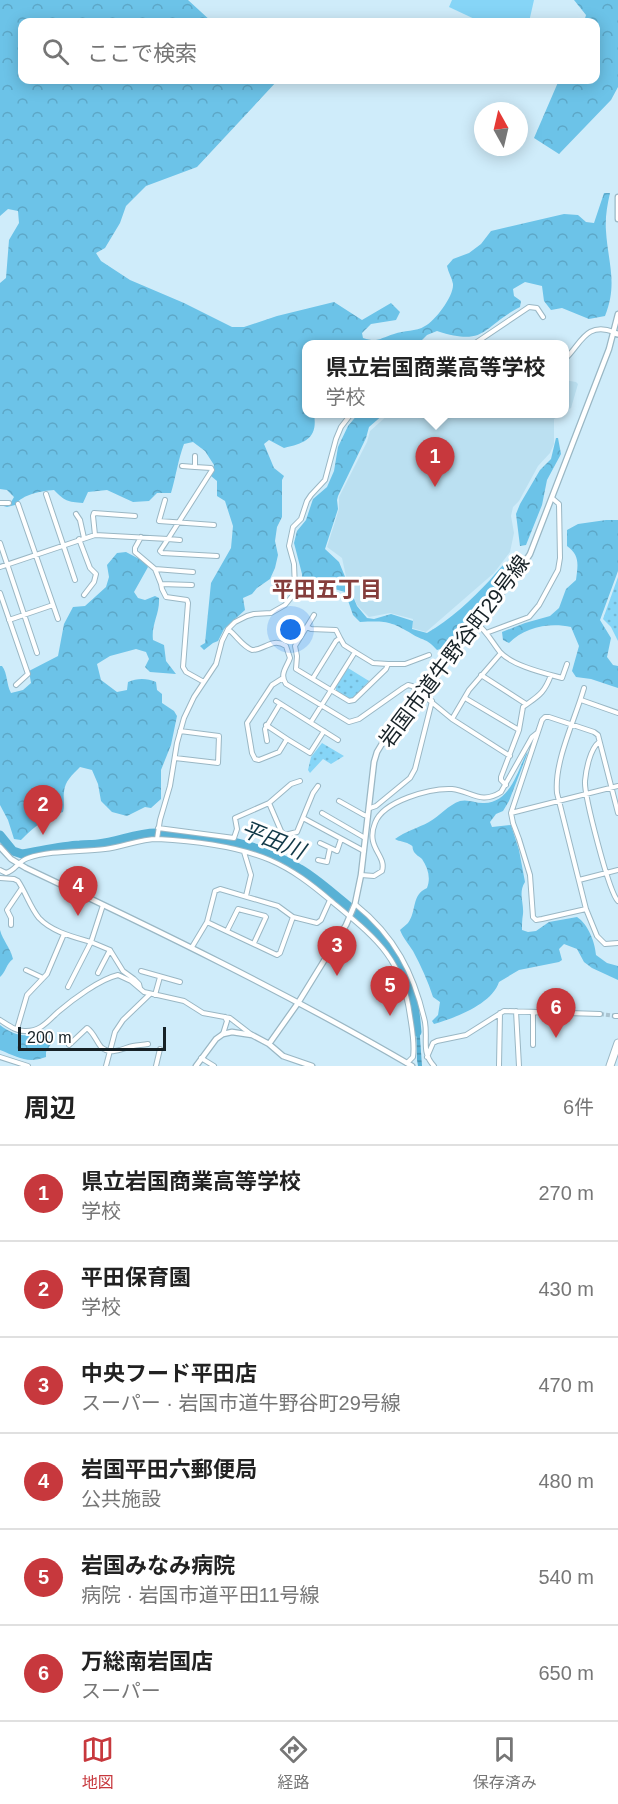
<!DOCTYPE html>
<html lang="ja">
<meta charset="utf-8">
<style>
:root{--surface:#fff;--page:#f2f2f2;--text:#222;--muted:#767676;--line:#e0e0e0;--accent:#c7383d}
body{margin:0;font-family:Helvetica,"Noto Sans JP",sans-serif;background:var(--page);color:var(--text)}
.compass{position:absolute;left:474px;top:102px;width:54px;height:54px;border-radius:50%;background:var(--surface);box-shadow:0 3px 15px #0003;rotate:352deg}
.scale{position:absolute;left:18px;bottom:15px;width:148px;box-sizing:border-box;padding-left:6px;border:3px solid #162126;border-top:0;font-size:16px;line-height:21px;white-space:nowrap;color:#162126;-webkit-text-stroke:4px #fff;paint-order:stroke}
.you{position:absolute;left:291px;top:630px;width:21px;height:21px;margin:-15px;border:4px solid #fff;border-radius:50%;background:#1a73e8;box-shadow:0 0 0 9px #1a73e833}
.badge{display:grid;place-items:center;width:39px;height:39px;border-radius:50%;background:var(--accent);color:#fff;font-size:20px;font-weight:700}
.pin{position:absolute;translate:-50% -50px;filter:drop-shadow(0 2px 3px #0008)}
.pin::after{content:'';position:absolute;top:32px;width:21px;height:18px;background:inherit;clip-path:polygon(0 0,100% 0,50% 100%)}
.popup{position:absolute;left:302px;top:340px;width:267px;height:78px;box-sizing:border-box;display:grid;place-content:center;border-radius:12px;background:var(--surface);filter:drop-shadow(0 2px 4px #0005);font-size:20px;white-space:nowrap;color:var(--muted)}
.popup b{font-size:22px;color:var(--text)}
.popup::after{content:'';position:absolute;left:50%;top:100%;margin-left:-12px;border:12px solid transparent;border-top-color:var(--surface)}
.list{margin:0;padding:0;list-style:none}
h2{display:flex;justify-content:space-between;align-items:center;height:78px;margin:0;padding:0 24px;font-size:26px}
h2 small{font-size:20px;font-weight:400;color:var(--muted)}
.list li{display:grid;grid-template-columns:39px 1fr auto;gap:18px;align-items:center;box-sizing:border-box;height:96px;padding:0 24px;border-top:2px solid var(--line)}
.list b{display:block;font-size:22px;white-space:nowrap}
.list p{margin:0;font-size:20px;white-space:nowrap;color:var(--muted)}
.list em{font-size:20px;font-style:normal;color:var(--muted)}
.icon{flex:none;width:33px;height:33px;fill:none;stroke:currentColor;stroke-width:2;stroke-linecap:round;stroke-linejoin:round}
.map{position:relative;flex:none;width:618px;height:1066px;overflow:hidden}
.search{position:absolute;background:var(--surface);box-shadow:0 3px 15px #0003;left:18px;right:18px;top:18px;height:66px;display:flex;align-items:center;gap:15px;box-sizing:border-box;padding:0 21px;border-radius:12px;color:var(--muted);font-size:22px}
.sheet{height:654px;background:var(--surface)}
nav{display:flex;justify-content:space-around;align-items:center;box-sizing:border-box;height:84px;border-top:2px solid var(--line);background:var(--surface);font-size:16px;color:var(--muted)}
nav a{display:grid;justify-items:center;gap:3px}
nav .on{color:var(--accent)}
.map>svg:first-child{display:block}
</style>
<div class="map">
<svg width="618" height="1066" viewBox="0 0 618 1066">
<defs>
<pattern id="grass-dots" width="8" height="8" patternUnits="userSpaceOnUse" patternTransform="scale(1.5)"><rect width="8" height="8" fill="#86d5f7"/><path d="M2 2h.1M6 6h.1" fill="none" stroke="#73b7d4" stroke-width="1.8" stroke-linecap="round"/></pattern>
<pattern id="forest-crowns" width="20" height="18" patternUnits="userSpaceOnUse" patternTransform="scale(1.5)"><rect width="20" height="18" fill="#6cc3e8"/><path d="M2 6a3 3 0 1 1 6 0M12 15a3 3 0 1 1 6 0" fill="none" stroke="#5da7c7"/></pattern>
<pattern id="water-rules" width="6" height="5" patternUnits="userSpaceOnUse" patternTransform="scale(1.5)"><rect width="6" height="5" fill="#59b1d5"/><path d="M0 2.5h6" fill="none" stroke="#4990ad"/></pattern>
</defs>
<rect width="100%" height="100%" fill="#cfecfa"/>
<path fill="#bbe0f1" d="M564 380 576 382 578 384 571 408 564 412Z
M389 414H562L554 419V444L550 453 538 466 519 501 513 507 511 516 514 533 510 552 494 573 426 632 412 628 413 619 390 613 369 617 357 605 347 581 342 558 327 547 339 509V497L367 442 370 431Z"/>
<path fill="url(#grass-dots)" d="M618 577V641L611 627 603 619Z
M348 668 369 681 352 699H349L336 691V686Z
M322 743 344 756 331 764 323 759 310 773 308 770 311 757Z"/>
<path fill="url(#forest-crowns)" d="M0 0H188L212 22H22V80H278L197 167 146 186 126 206 120 223 105 248 96 253 101 261 130 280 184 303 232 327H244L277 316 334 302 362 320 391 303 400 312 396 320 371 324 362 333 363 338C378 343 380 338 394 334 404 330 416 332 425 326 435 321 454 296 453 284 452 278 448 272 447 266L453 259 469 253 481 244 491 231 564 214 578 215 586 222 594 223 604 193H610C607 206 605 218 606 231 608 263 618 284 605 316L589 319 562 308 551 310 544 301 542 286 525 282 513 289 514 296 521 301 520 307C481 327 487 347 437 331L427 335 418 344H306V414H314C318 438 306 443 284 448L269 440 264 444 274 468 284 476 282 480V517L277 527 275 541 278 555 275 568 270 579 257 588 252 594 243 598 245 610 224 629 218 641 213 643 204 650 200 646 205 643 211 583 231 548 233 526 225 501 217 496V481L211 476 214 465 205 451 193 442 184 444C178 460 176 476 171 493H157L149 501 133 502 107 490 88 492 83 503C67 502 65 501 54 490 41 491 23 494 15 505L7 507 0 505 10 504 14 497 7 490 0 489V283L6 278 9 240 19 223 18 211 8 209 0 216Z
M574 0H618V87L611 100 559 154 534 138 559 80H596V22H584L586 15Z
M358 414H384L369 427 366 438 338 496 337 500 338 509 325 549 339 562 357 606 367 618 374 619 391 614 413 621 412 629 427 633C450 620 471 600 490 580 496 573 502 565 510 559L513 562 512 570 507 578 475 610 454 640 444 648 437 650C427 638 423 641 412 634 390 621 386 621 360 622L353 615 345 592C323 586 323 584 304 596L300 594 302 585V574L294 543 297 531 306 520 313 499 327 487 334 471 338 447 348 426Z
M556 438H558L561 454 547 480 542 505 526 545 520 546 516 514 520 504 540 470 551 459Z
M606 520H618V571L600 620 611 638 607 657 613 665 618 666V688L591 679 576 677 572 671 579 646 571 627C550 622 524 627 509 643L503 640 502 632 525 623 550 616 559 608 566 589 576 580C578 565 580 555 567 546V530L578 524Z
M126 552 145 562 148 567 134 592 138 598 145 600 155 596 159 598C160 614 151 624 153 640L164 645 166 661 176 674 150 672 145 667 149 659 146 652 136 649 110 656 97 664 101 680 117 692 127 690 128 682C137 678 147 678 156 682L157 690 162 694V703L174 711 177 716 171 745 161 770V799L151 808 145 807 127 816 112 812 101 801 98 784 92 770 80 767C72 775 65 781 64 792 63 799 65 805 63 812 46 817 34 827 21 840L14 839 8 820 0 805V666H2C8 674 6 684 11 693L23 690 31 683 29 671 58 656 64 624 73 607 85 606 106 587 109 577 107 565 117 553Z
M528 752 509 801 503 811 496 814 490 822 492 827 511 825 519 850 525 882C518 893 524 902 523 914 522 920 522 924 522 930L528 932 536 931 549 922 577 917C588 924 595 942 596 955L607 963 618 966V980L592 968 584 962 577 949 564 944 559 949 562 960 559 962 519 970 499 982C492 1004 455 1018 434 1024L432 1021 438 1015 440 1002 433 997C428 981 421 966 413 951 408 943 403 938 400 930 403 927 406 925 408 923 417 911 411 895 427 888 431 878 428 868 422 859 419 856 417 856 414 852 411 846 415 847 409 844 404 841 400 842 395 839 406 831 418 828 429 822 440 816 448 805 460 801 468 799 475 803 483 803 509 804 517 773 526 754Z
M0 930C3 941 10 947 13 959 6 964 6 972 0 977Z
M0 1025C14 1036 27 1038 44 1032L52 1035 54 1039 46 1052V1057C27 1064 18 1057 0 1050Z"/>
<path fill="#86d5f7" d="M452 0H534L529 22H481L449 7Z"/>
<path fill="url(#water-rules)" d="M416 1020 419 1023 422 1066H418L417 1060Z"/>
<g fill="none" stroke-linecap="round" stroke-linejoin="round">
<path stroke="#59b1d5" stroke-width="9" d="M0 835 13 851 22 854C41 851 61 846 80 845 86 844 93 845 98 844 118 842 136 833 156 833 205 834 258 842 300 869 317 879 332 893 347 905 368 923 388 942 402 965 413 984 415 1010 417 1032"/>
<path stroke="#aac3d0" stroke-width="4" stroke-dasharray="4 2" stroke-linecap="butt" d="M600 1014 615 1016"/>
<defs>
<path id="minor" d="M474 344 529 307 537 308 543 317
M564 360C581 345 585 321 614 332
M182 466 195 467V456
M46 494 75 580
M165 500 159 521 214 525
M0 503H9
M18 504 58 619
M76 514 80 520 84 538
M95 535 93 516 94 513 135 516
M141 537 135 548V552L155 569 161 584 192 585
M79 539 90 568 96 574 94 582 84 595
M180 540 168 539 160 551 162 553 217 556
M0 543 37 653
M0 567 95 535 168 539 212 470 211 468 195 467
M155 569 193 572
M161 584 162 589 166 597 187 600 188 603 183 667 186 672 204 682
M0 593 28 674 16 685
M314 615 295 646 297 656 296 669 349 701 354 700 386 669 388 664
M9 620 53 605
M476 623C486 630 492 642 500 652 513 666 544 673 562 678L567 664
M307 627 311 629 336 630 340 638 336 641 313 678
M228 629C237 636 242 646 252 650 265 650 272 637 286 646L290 658C287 667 279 674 286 684L349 722 359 719 403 688 408 685 412 686 452 719 510 756
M486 633 529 617 539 605 558 570 560 558 559 504 552 498
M340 638 344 645 355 652
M481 675 526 704
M584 688C575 720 554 761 557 793L586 909 597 936 605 944 618 943
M465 698 519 730
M581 700 618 713
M276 701 338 740
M452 719 469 690 501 653
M311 722 355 652 373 663 388 664H405L429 655
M266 725 287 739 279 752 259 760 255 759 252 753 247 723 272 685 283 678
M287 739 310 753 324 731
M267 741 265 729 280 704
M599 742C590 749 586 770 585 781 584 795 609 893 618 901
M175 758 218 763 219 736 180 731
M506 785 501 780V777L519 730 523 707C538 696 544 694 551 675
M339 801 364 815 368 816
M269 803 281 831 285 835 297 832 313 793 318 786
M370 808 376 806 410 778 415 769 432 701
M322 813 365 838
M511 813 618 786
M303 818 364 851
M158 828 234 838 237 829 235 818 269 803 291 784 300 781
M157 839 160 820 170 786 177 743 184 718 194 697 216 664 222 641 228 629 235 622 247 616 254 614 271 613 285 605 293 595 295 588 294 564 289 546 293 527 301 519 307 501 311 495 325 480 336 439 341 427 351 414
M320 843 337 851 341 839
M244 852 251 875 246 896
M318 860 327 862 330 848
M0 870 6 873C15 871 18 861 28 858 51 850 81 852 105 849 123 847 139 839 158 839 194 841 237 846 270 860 293 870 311 884 330 900 374 937 402 956 410 1016 412 1029 415 1044 413 1057L407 1063
M361 875 374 876 382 871C387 855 365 848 375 823 383 801 430 788 452 789 471 791 481 805 501 792L532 737 537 733
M0 878 14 879 18 881C26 893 30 907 39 918 52 932 74 937 91 942L68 987
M579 880 618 870
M355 904C395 936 414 973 425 1022 428 1040 421 1052 434 1066
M103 905 91 942 110 950 123 971 134 979 139 984 140 988
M586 909 542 919 536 920 533 917 530 875 519 839 513 823 511 813 542 720 545 717H549L594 732 598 735 618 813
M207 922 277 955 280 953 293 917
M11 925V918L7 910 22 888
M227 931 238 909 265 916 266 917 254 943
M192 947 207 922 215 891 220 889 278 906 293 917 317 923 321 920 330 900
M26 970 43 978
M141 971 180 982
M98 973 110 950
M155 995 160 977
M516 1011 519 1066
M615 1016H618
M0 1020C8 1025 17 1032 26 1031 41 1031 48 1021 58 1012 72 1000 100 979 118 975L131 981 144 992 184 1001 203 1013 230 1018 252 1035
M17 1029 27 995 47 974 64 934
M223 1034 227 1021 225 1017
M69 1045 87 1028C94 1033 96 1041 101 1047 111 1056 123 1048 133 1046 138 1045 143 1045 148 1044
M533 1045V1012
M0 1057 28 1066
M427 1057 433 1043 437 1041 466 1035 504 1011 600 1014
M201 1058 214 1066
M106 1066 115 1032 123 1020 150 994
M156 1066 160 1049
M499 1066 500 1013"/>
<path id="tertiary" d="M618 197V219
M0 847 11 859 26 868C157 930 287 993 412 1066
M269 1044 298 1003 346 925 355 904 361 875 374 762 377 752 389 732 423 693 486 610 512 582 530 554 609 349 618 314
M196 1066 216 1039 223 1034 232 1032 252 1035 269 1044 283 1056 312 1066"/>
<path id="secondary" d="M614 333 618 334"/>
<path id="trunk" d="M610 1066 618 1043"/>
</defs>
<use href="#minor" stroke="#9ab7c4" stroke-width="6"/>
<use href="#tertiary" stroke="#9ab7c4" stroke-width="7"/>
<use href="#secondary" stroke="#9ab7c4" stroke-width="8"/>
<use href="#trunk" stroke="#9ab7c4" stroke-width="9"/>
<use href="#minor" stroke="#fff" stroke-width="4"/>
<use href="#tertiary" stroke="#fff" stroke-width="4.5"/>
<use href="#secondary" stroke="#fff" stroke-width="5"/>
<use href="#trunk" stroke="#fff" stroke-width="7"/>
</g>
<g text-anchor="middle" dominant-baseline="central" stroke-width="6" stroke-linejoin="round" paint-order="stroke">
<g font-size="21" fill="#162126" stroke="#fff">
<text transform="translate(454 651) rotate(-53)">岩国市道牛野谷町29号線</text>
</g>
<g font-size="22" font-weight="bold" fill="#853d3b" stroke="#fff">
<text x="327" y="589">平田五丁目</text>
</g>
<g font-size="22" font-style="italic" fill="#103847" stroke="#fff">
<text transform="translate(273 840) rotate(22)">平田川</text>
</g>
</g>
</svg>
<svg class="compass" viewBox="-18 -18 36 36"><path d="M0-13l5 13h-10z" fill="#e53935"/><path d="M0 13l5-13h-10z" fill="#767676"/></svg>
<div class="scale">200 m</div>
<div class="you"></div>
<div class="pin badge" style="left:435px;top:487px">1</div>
<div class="popup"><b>県立岩国商業高等学校</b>学校</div>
<div class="pin badge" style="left:43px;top:835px">2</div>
<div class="pin badge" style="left:337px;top:976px">3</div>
<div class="pin badge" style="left:78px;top:916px">4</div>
<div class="pin badge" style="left:390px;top:1016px">5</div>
<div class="pin badge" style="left:556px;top:1038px">6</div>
<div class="search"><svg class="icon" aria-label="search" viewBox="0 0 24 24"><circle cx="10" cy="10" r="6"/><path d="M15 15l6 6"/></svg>ここで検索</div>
</div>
<section class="sheet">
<h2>周辺<small>6件</small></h2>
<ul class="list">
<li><span class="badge">1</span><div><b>県立岩国商業高等学校</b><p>学校</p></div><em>270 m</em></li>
<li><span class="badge">2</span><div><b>平田保育園</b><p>学校</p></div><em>430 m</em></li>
<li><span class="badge">3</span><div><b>中央フード平田店</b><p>スーパー · 岩国市道牛野谷町29号線</p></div><em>470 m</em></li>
<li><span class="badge">4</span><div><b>岩国平田六郵便局</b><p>公共施設</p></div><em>480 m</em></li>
<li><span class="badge">5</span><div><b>岩国みなみ病院</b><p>病院 · 岩国市道平田11号線</p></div><em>540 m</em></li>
<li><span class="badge">6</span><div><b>万総南岩国店</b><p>スーパー</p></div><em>650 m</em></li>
</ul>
</section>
<nav>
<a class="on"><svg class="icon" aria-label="map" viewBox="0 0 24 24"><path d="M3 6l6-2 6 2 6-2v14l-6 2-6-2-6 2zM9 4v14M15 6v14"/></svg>地図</a>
<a><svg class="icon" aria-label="directions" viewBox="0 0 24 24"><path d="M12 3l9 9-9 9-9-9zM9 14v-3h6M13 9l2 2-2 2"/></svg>経路</a>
<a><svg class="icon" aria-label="saved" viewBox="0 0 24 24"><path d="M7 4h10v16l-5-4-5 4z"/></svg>保存済み</a>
</nav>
